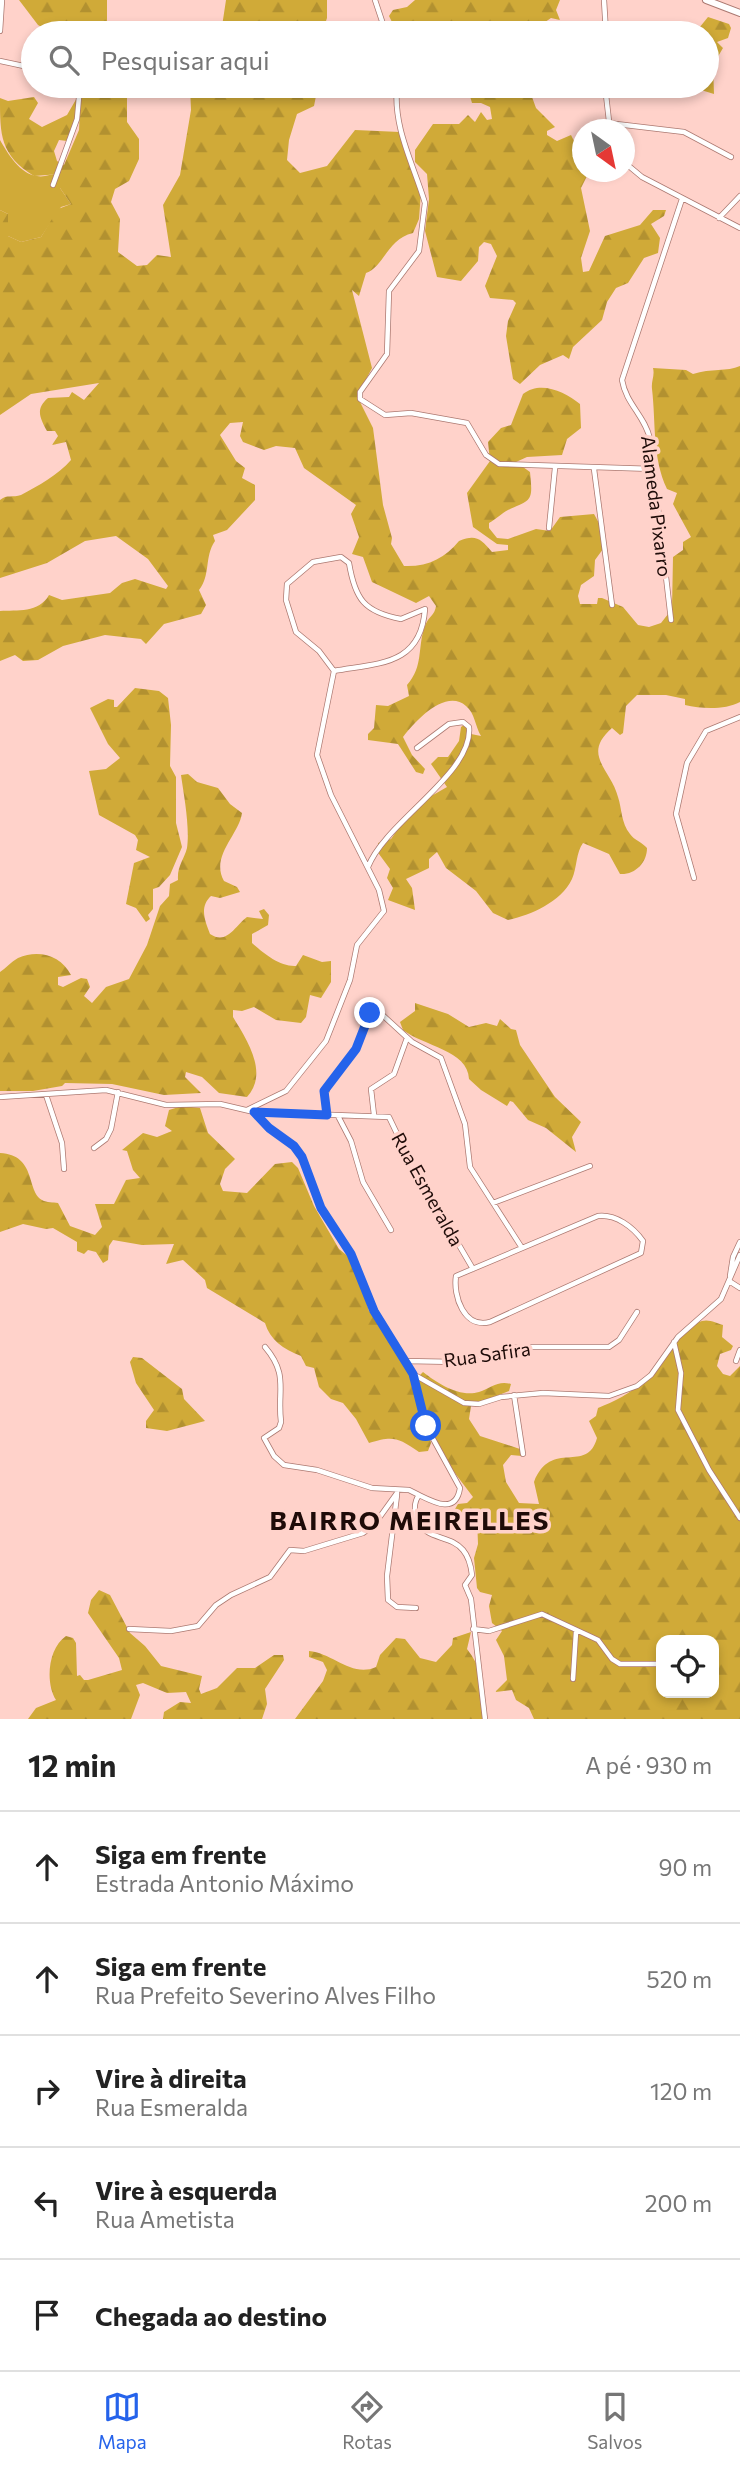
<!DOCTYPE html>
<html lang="pt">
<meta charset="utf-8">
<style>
:root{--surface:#fff;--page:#f6f6f6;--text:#222;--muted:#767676;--line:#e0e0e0;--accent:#2563eb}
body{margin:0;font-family:Commissioner,sans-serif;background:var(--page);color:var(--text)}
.controls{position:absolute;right:21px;bottom:21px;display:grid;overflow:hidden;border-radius:14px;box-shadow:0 4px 10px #0003}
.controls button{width:63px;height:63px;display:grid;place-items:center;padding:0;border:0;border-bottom:2px solid var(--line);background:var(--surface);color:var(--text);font:35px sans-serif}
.compass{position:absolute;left:572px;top:119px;width:63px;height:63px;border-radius:50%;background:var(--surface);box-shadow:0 4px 10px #0003;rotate:147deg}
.stop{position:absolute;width:21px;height:21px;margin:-16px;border:5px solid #2563eb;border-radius:50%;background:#fff}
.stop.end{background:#2563eb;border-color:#fff;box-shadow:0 2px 7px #0008}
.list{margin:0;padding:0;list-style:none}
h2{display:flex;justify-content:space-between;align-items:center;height:91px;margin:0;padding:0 28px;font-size:30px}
h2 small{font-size:23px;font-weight:400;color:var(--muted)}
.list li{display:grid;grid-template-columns:46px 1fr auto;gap:21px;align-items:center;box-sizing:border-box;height:112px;padding:0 28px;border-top:2px solid var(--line)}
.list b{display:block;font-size:26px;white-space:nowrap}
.list p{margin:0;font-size:23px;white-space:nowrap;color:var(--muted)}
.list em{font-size:23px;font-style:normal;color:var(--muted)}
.icon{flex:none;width:38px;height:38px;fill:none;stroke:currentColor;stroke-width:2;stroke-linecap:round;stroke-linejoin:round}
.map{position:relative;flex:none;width:740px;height:1719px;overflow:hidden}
.search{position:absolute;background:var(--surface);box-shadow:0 4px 10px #0003;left:21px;right:21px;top:21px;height:77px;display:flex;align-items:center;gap:18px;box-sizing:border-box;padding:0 24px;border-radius:38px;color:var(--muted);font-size:26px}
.sheet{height:651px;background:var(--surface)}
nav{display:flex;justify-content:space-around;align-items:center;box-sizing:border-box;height:98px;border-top:2px solid var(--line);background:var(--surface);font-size:19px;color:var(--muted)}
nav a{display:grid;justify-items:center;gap:4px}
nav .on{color:var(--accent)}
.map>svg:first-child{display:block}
</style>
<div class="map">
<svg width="740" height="1719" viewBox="0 0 740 1719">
<defs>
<pattern id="forest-firs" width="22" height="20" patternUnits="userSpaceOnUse" patternTransform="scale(1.75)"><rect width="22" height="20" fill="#d0aa38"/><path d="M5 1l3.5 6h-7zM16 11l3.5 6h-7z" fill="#b29130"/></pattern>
</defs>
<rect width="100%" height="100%" fill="#ffd2ca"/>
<path fill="#d0aa38" d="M0 140C8 154 20 174 37 176 44 178 53 173 60 174V188L71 204 61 207 41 237 21 242 8 236V214L0 210Z"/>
<path fill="url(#forest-firs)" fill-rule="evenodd" d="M19 0H107V33H52L38 25Z
M226 0H327V18L322 33H221Z
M415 0H560L556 10 560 20 551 18 529 33H411L405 28 394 26 389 16 393 10 407 7Z
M708 17 729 24 731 28 728 38 717 42 723 48 713 65 714 94 688 86H707V33H695Z
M81 86H127V122L139 139V159L129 181 115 189 111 202 120 219 118 252 137 266 147 265 157 255 171 257 163 205 180 175 191 110 190 86H318L314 106 297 114 289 140 287 160 300 173 327 166 355 130 400 132 421 192 419 219 413 233C387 239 384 267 366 273L359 296 352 290 372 368 360 391 359 400 373 428 383 505 392 538 391 544 404 566C428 567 445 558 459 541 476 534 481 539 492 552L508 550V545L497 544 473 527 467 493 490 461 488 442 501 428 511 425 523 394C541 380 565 392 580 404L581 428 567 439 562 455 527 457 516 462 530 472C533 502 532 499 508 510 502 513 496 519 489 523V528L497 538 508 539 536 529 550 531 560 517 594 514 600 525 603 549 595 560 594 576 581 585 578 596 580 604H597L598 598H602L623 607 638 625 649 627 661 623 672 609 673 557 683 550V542L691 537 673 504 677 493 667 489C652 457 656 423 652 389 651 381 655 376 653 368L686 370 693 374C711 368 727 372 740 366V702C725 710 702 709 685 705V699L666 695H637L626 706 623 733 620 735 612 728C581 755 611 769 618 797 622 809 621 823 630 834 634 840 642 842 647 848 647 863 635 875 620 874L609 854 583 843C576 852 577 868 572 879 561 902 531 915 508 920L493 913 476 891 446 868 437 852 429 859V868L406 879 412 888 415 910 388 900 393 888 387 878 390 869 379 854 378 843 391 839 414 806 447 787 431 764 438 757H448L459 741 461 727 464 725 471 734 481 736C475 726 475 713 466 706 446 688 415 721 403 737L412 755 425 769 423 774 416 772 398 744 368 740V734L374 728 376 705 388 706 409 696 407 685C424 666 417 647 425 626 428 617 435 615 436 606L429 596 416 603 372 582 363 557 352 554 359 537 351 514 356 505 304 468 295 448 276 446 264 450 243 442 240 436 243 422 230 423 220 435 236 461 245 468 242 478 255 485V500L227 530 213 535 215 541C204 557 211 575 199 590L206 605 201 614 164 624 146 644 141 639 105 635 63 646 38 660 23 661 15 655 0 661V611C17 610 39 613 49 595L62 600 110 593 122 583 135 579 166 589 168 586 148 559 116 536 85 541 47 563 0 578V500C7 494 13 498 21 495 38 486 58 475 71 460L66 442 52 445 58 436 55 431H47C40 418 35 409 48 398L69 397 72 392 84 400 99 383 31 394 0 415V210L8 214V236L21 242 41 237 58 209 71 204 60 188V174L34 176C0 155 0 135 0 98L8 101 34 97 38 103 29 119 42 127 67 115 78 96 76 123 67 141 59 140 54 151 57 161 64 165 79 130Z
M467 86H528L536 108 555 127 547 131V135L557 141 571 135 582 157V172H589L581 188 590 231 581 258 583 272 589 271 605 236 640 225 653 210H666L664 216 651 224 660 238 658 253 644 258 628 283 616 288 607 302 602 320 573 347 569 359 563 355 540 365 520 384 513 379 506 336 508 321 516 303 513 300 490 298 485 286 497 256 491 244 484 242 479 247 478 261 461 281 437 277 425 231 429 199 427 174 415 162V150L433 124H459L468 115 475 122 481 112 487 120 492 119 490 107 481 103H472Z
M135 688 159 691 168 698 171 725 170 766 176 777V823L182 847 170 875 159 887 153 889V909L148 915 150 919 146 922 136 908 126 904 134 863 150 857 136 850 138 840 135 835 99 815 89 771 106 769 120 758 108 744 90 708 108 699 114 700V707H117Z
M188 774 197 782 218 788 230 804 242 813C239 835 210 856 224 881L237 887 240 892 220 898 211 896C199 907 205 921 210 934 227 945 234 927 247 917L263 919 259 911 264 909 269 915 268 925 252 934V943C263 953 280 967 296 966L303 955 322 962 331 961V982L321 998 310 995 306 1017 301 1023 276 1020 254 1007 242 1011 233 1010V1017C247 1040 269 1073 247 1097L219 1093 202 1077 186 1072 185 1077 201 1093 164 1095 112 1084 65 1083 62 1086 33 1091H0V972C6 968 11 962 18 958 38 949 61 955 71 975L58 977V985L63 987 81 978 87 979 90 987 84 996 92 1003 106 987 129 979 147 945 160 906 169 896 170 884 178 880C177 866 184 860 187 848 190 828 184 796 181 775Z
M415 1003 448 1014 469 1027 486 1023 497 1026 500 1019 511 1029 516 1030 520 1045 555 1097 581 1122 572 1137 576 1152 546 1128 528 1120 513 1102 510 1101 507 1106 481 1090 469 1079C468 1050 423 1046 403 1030L400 1022 415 1011Z
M182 1106 200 1108 208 1133 235 1159 225 1169 220 1184 223 1191 247 1193 275 1164 292 1162 298 1168 314 1206 339 1249 350 1258 357 1271 369 1311 384 1324 395 1350 416 1379 423 1372C437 1383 460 1398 479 1392 491 1388 498 1380 511 1384L509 1391 471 1406 469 1419 480 1436 523 1450 522 1456 511 1455 503 1465 506 1482 519 1503 539 1504 534 1482C551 1438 587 1475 597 1438L589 1421 596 1416 598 1408C613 1402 632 1393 644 1380 653 1369 683 1325 702 1321 709 1319 717 1323 723 1325L722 1337 733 1346 731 1350 720 1354 717 1366 723 1374 730 1376 740 1366V1719H534L529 1708 516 1700 512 1690 495 1692 507 1680 504 1656 496 1640 502 1631 492 1623 489 1606 492 1595 480 1592 477 1588 474 1558 478 1544 477 1518H468L449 1526 451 1521 434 1518 452 1514 458 1504 467 1503 473 1497 448 1464 424 1415 431 1443 428 1451 419 1452C397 1437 393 1436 369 1443L356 1419 343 1403 331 1399 319 1387 314 1368 306 1366 301 1356C283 1349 270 1340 265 1323L207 1288 205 1280 183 1260 166 1264 174 1244 142 1245 113 1240 109 1246 108 1260 103 1263 96 1252 88 1250 84 1254 77 1251V1242L53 1228 46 1229 23 1224 0 1232V1153C37 1155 26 1191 42 1200 47 1203 53 1202 58 1203L70 1226 95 1235 102 1227 95 1204H114L126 1180 140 1178 133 1170 127 1151 122 1150 143 1133 157 1137 172 1131 165 1126 169 1110ZM661 1640H714V1693H661Z
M133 1357 142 1358 182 1389 184 1399 205 1421 167 1431 146 1428V1421L154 1410 136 1383 130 1362Z
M99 1590 110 1595 130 1633 145 1646 161 1666 202 1676 199 1689 201 1694 217 1688 237 1668H255L274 1655H283L284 1660 265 1689 267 1704 262 1719H163L164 1712 180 1702 191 1703 186 1692 167 1693 143 1683 136 1685 140 1695 131 1719H28L36 1708 56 1700C45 1683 48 1648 66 1636L73 1638 76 1643 77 1676 80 1675 84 1680H88L122 1670 119 1658 88 1613 91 1600Z
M471 1632 467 1649C484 1670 485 1693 483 1719H295L323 1681 327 1670 323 1662 309 1657V1651C333 1653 352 1678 376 1667L380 1655 396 1638 405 1639 420 1658 436 1662 452 1645 453 1638Z"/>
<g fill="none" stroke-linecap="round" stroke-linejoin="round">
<defs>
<path id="minor" d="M375 0 386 33
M604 0 606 33
M0 31 2 0
M0 61 33 68
M397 86C393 128 413 163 425 203L419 251 389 291 387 354 360 392V399L385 415 411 413 467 423 486 455 499 464 653 469
M605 86 610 130
M608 123 684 132 731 157
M624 162 642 177 740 228
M53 185 77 119 80 86
M719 218 740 196
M594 469 612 605
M549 528 555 468
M341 557 349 563C355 599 364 612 401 619L425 609C421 666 378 663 334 671L319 651 296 632 286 600 287 584 313 562Z
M671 620 650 439C645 416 626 404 622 380L682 199
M368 867C385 822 474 773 469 727L463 722 449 724 417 748
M694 878 676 814 687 763 706 731 740 717
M46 1095 62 1143 64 1169
M0 1097 106 1090 166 1105 220 1104 254 1112 269 1128 294 1145 302 1157 321 1208 351 1254 375 1311 413 1374 464 1403 479 1404 501 1397 543 1393 609 1396 637 1386 651 1375 678 1337 721 1299 740 1255
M247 1110 286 1091 326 1041 350 980 357 945 384 911 379 890 331 795 317 755 334 671
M254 1112 389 1117 411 1163 473 1269
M327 1115C318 1080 342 1075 356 1049 363 1037 365 1024 371 1013L377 1010 412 1042 441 1058 465 1124 470 1167 522 1248
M374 1115 371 1089 394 1074 407 1038
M338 1116 351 1141 363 1182 391 1230
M94 1148 106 1139 111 1129 118 1092
M493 1203 590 1166
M598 1216C616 1214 633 1227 643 1241L641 1253 490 1322C464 1329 453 1296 456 1276Z
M730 1276 733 1257 740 1242
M729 1281 740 1288
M674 1342 681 1373 678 1410 709 1470 740 1518
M265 1347C289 1375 277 1390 281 1422L279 1428 264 1438 274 1456 284 1465 317 1470 372 1488 409 1490 419 1495
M405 1361 457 1362 518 1347H609L619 1340 637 1312
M736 1361 740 1350
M413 1375 426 1426 460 1488C456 1514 435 1503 419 1495 414 1502 414 1508 416 1516 424 1542 449 1533 463 1550 469 1557 471 1566 472 1575L465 1585 471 1599 485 1719
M514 1395 523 1454
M397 1495 387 1576 388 1600 397 1607 416 1608
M129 1629 171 1631 198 1626 216 1605 231 1595 270 1577 290 1550 304 1551 363 1533 374 1525 397 1493
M473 1629 489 1631 542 1614 598 1640 612 1659 620 1664H661
M573 1679 576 1632"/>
<path id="tertiary" d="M706 0 740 13"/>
</defs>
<use href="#minor" stroke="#ac7971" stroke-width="6"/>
<use href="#tertiary" stroke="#ac7971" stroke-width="8"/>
<use href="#minor" stroke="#fff" stroke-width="4.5"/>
<use href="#tertiary" stroke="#fff" stroke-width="6"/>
</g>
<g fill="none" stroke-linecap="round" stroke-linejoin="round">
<path stroke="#2563eb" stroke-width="9" d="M370 1013 356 1049 324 1091 327 1115 254 1112 269 1128 294 1146 302 1157 321 1208 351 1254 374 1311 413 1374 426 1426"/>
</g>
<g text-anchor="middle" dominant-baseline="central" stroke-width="7" stroke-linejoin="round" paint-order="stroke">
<g font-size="19" fill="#1e0b08" stroke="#ffd2ca">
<text transform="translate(657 506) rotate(83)">Alameda Pixarro</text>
<text transform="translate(428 1189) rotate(61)">Rua Esmeralda</text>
<text transform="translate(487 1354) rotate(-8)">Rua Safira</text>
</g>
<g font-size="26" font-weight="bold" letter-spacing="2" fill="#1e0b08" stroke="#ffd2ca">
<text x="410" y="1519">BAIRRO MEIRELLES</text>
</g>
</g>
</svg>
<div class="controls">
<button><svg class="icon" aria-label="locate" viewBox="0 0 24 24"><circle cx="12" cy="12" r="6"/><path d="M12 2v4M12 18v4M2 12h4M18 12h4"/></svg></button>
</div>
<svg class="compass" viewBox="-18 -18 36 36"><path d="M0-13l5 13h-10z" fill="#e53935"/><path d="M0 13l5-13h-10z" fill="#767676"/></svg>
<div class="stop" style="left:426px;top:1426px"></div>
<div class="stop end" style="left:370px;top:1013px"></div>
<div class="search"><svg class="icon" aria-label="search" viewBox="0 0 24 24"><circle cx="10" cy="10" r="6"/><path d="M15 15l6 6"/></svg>Pesquisar aqui</div>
</div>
<section class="sheet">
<h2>12 min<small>A pé · 930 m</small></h2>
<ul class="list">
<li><svg class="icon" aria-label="ahead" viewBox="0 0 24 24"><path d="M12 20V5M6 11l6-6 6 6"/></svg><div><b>Siga em frente</b><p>Estrada Antonio Máximo</p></div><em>90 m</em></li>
<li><svg class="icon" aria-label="ahead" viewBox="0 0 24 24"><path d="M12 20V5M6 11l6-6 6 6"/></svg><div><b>Siga em frente</b><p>Rua Prefeito Severino Alves Filho</p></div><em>520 m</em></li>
<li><svg class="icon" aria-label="right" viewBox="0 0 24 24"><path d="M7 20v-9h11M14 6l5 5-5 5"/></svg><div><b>Vire à direita</b><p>Rua Esmeralda</p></div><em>120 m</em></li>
<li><svg class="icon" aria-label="left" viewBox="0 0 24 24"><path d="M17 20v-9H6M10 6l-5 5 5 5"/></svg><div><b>Vire à esquerda</b><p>Rua Ametista</p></div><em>200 m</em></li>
<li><svg class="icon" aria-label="arrive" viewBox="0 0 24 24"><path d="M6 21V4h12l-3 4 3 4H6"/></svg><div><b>Chegada ao destino</b></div></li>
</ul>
</section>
<nav>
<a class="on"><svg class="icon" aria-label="map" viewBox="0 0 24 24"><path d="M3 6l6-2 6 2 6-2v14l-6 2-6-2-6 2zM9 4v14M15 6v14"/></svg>Mapa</a>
<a><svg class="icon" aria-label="directions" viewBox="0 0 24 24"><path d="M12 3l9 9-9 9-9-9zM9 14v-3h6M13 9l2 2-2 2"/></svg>Rotas</a>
<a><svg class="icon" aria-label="saved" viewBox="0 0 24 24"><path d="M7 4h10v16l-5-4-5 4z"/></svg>Salvos</a>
</nav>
